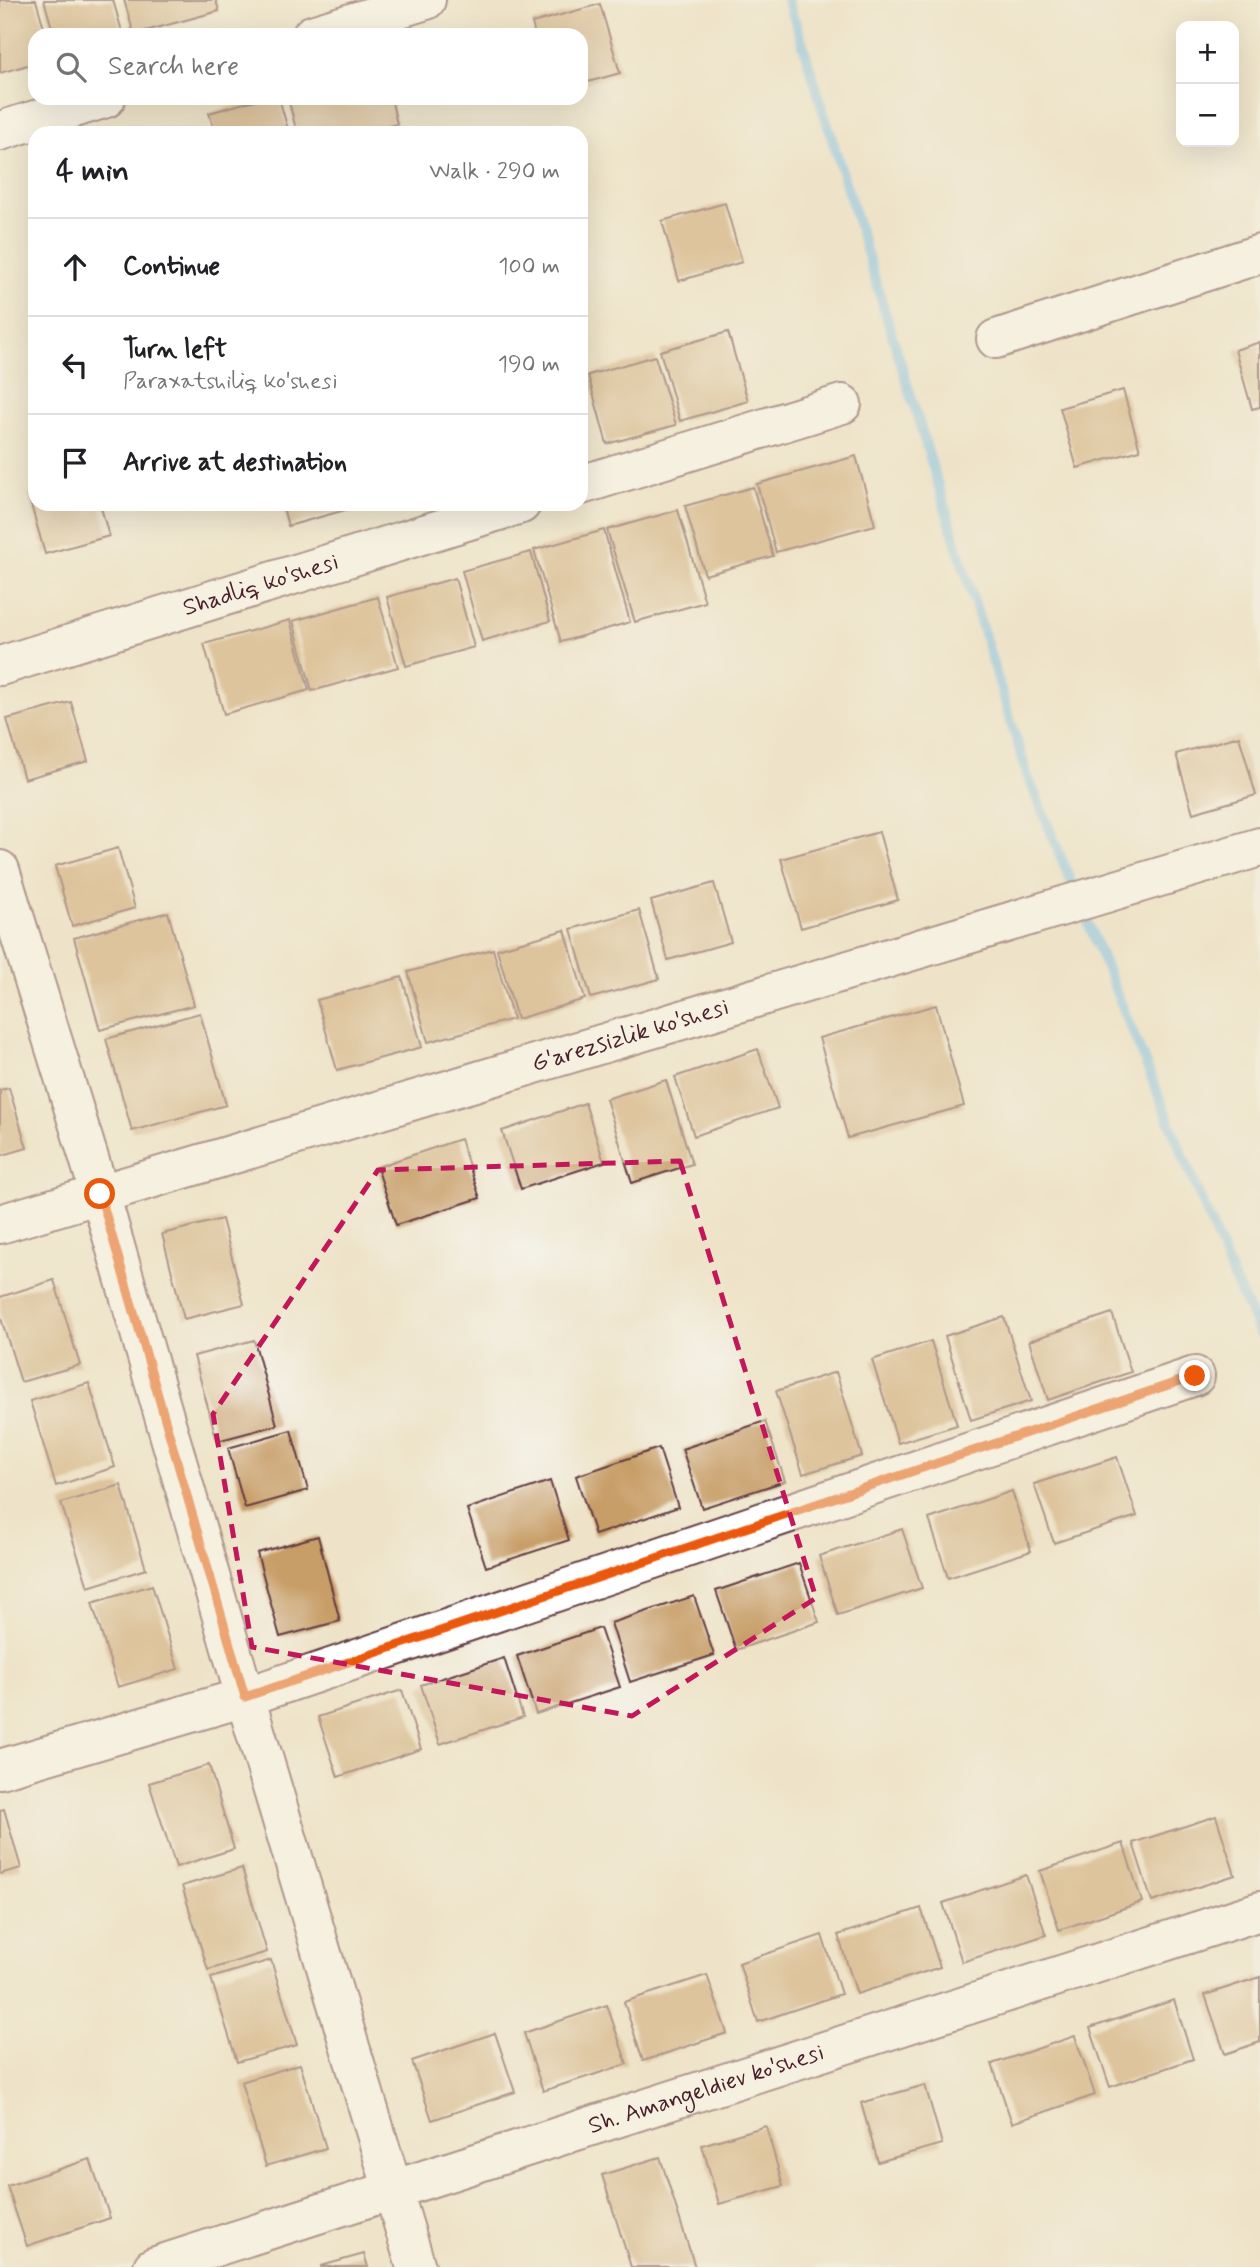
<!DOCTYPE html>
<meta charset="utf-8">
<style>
:root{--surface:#fff;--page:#f6f6f6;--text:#202124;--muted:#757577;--line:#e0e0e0}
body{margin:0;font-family:Mynerve,sans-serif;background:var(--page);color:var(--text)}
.controls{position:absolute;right:21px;top:21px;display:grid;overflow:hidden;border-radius:14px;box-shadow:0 7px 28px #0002}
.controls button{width:63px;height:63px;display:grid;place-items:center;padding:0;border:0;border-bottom:2px solid var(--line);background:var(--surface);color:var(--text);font:35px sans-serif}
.stop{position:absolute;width:21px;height:21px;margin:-16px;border:5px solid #ea580c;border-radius:50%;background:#fff}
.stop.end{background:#ea580c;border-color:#fff;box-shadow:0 2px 7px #0008}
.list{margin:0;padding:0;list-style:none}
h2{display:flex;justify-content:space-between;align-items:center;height:91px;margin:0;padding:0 28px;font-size:30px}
h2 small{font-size:23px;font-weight:400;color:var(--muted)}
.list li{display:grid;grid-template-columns:46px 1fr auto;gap:21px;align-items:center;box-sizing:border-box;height:98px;padding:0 28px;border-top:2px solid var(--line)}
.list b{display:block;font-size:26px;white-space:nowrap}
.list p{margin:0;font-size:23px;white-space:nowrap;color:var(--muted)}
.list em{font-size:23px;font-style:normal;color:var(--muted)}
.icon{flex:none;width:38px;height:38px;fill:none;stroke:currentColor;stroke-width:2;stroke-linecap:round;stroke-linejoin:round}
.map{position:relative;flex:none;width:1260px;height:2267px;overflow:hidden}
.search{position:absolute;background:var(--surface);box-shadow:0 7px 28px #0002;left:28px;top:28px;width:560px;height:77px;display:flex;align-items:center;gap:18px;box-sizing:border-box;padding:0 24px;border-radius:21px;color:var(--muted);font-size:26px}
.panel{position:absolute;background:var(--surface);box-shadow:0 7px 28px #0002;left:28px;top:126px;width:560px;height:385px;border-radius:21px}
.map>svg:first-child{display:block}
</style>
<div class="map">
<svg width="1260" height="2267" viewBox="0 0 1260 2267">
<rect width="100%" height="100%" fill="#f6f6f2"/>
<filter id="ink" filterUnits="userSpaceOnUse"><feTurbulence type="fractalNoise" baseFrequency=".0143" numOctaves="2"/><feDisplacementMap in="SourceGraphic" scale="14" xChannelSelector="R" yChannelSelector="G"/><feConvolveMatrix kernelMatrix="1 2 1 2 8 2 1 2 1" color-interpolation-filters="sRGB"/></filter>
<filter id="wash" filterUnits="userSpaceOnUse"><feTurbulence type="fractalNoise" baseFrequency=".00686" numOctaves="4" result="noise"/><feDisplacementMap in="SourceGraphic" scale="28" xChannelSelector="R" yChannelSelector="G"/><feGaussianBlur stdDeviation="1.57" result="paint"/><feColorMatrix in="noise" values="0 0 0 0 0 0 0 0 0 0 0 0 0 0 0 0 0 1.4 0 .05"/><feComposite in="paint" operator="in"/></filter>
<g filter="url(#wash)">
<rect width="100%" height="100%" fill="#eee3c8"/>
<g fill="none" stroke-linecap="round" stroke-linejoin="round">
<path stroke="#76bfee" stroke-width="10" d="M787 0 800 35 1027 774 1233 1277 1260 1334"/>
</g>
<g id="blocks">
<path fill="#c89e68" d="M0 0H36L46 35H35V63L0 73Z
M44 0H113L123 35H54Z
M124 0H216L219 11 134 34Z
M600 4 620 73 581 84V35H535L532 23Z
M262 98H279L289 133H215L209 113Z
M288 98H391L397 124 363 133H297Z
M725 203 742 262 679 281 662 221Z
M728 332 748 401 680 421 660 351Z
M1260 342V407L1252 409 1235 350Z
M655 356 676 425 607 444 588 375Z
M1123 390 1140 450 1077 468 1060 408Z
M856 456 875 525 776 552 757 484Z
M753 487 773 556 705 575 685 506Z
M35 492V504H100L109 536 45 554 28 494Z
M282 504H355L356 507 288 526Z
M678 510 705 602 635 622 607 530Z
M604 530 630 622 561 642 534 550Z
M531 552 550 621 482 641 462 571Z
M455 578 474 647 406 666 387 597Z
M378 597 398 667 312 691 293 621Z
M290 620 309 690 224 714 204 644Z
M71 702 88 761 24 779 7 719Z
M1239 736 1256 795 1193 813 1176 754Z
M879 832 898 900 801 928 781 859Z
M118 848 135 908 72 926 55 866Z
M714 883 731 942 668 960 651 901Z
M639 910 659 979 591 998 571 929Z
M168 912 194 1005 100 1030 74 938Z
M565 930 585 999 517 1019 497 949Z
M493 949 513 1019 428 1042 408 972Z
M402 977 422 1047 337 1070 317 1000Z
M936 1005 964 1106 848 1138 819 1038Z
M200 1013 226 1105 132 1131 106 1039Z
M758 1049 778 1108 694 1136 675 1077Z
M666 1080 692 1164 632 1183 606 1099Z
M9 1088 27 1148 0 1156V1090Z
M585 1103 604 1162 521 1189 502 1131Z
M460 1139 480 1198 396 1225 377 1167Z
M222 1219 244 1304 184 1319 162 1234Z
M54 1280 80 1365 21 1382 0 1315V1297Z
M1112 1313 1131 1372 1048 1400 1029 1341Z
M1004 1317 1031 1401 971 1420 945 1336Z
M254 1340 277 1425 217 1441 194 1356Z
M931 1341 957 1425 898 1443 872 1360Z
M836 1372 862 1456 803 1474 776 1391Z
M89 1383 115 1467 56 1486 30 1401Z
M765 1421 785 1481 702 1508 682 1449Z
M291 1430 308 1490 245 1508 228 1448Z
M659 1448 678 1507 595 1535 576 1476Z
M1117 1457 1137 1516 1054 1543 1034 1484Z
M550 1481 569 1540 486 1567 467 1509Z
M121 1485 146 1569 88 1587 61 1503Z
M1012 1491 1031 1551 948 1578 929 1519Z
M902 1529 922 1588 838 1615 819 1556Z
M318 1536 340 1621 280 1637 257 1553Z
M799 1563 819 1622 736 1650 716 1591Z
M152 1585 178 1669 118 1687 92 1603Z
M694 1596 714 1655 630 1682 611 1623Z
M600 1628 620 1687 536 1714 517 1656Z
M504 1658 523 1717 440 1744 421 1685Z
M402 1690 421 1749 338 1777 318 1717Z
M209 1765 234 1849 176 1867 149 1783Z
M4 1809 21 1868 0 1874V1810Z
M1216 1816 1235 1875 1152 1902 1133 1843Z
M1123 1843 1142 1902 1059 1930 1040 1871Z
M242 1868 267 1952 208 1970 182 1886Z
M1026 1875 1046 1935 962 1962 943 1903Z
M921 1908 940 1967 857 1994 838 1935Z
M822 1935 841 1994 758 2022 739 1963Z
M271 1960 297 2045 237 2062 211 1978Z
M707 1975 727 2033 643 2061 624 2002Z
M1260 1977V2042L1225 2054 1205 1995Z
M1174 2000 1193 2059 1110 2087 1090 2028Z
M607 2005 627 2064 543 2091 524 2033Z
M495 2033 515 2092 432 2120 412 2061Z
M1075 2036 1095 2095 1012 2123 992 2064Z
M300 2064 326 2148 266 2166 241 2082Z
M925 2085 942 2144 878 2162 861 2103Z
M766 2126 783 2186 719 2204 702 2145Z
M660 2157 695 2267H631L602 2175Z
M90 2159 110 2218 27 2246 7 2186Z
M364 2254 368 2267H321V2266Z"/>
</g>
</g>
<g filter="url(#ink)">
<use href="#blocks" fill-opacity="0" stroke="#633c43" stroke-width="2"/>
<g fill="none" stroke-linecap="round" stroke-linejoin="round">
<defs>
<g id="minor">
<path d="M312 35 426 0"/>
<path d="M0 131 106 98"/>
<path d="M996 339 1260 254"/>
<path d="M581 485 842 404"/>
<path id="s1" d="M0 666 521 504"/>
<path d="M0 870 100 1194 245 1697 416 2267"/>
<path id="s2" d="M0 1224 1260 847"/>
<path d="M0 1769 245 1697 1195 1376"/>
<path id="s3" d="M153 2267 1260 1911"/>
</g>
</defs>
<use href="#minor" stroke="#633c43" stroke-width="42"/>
<use href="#minor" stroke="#fff" stroke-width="38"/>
</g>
</g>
<g fill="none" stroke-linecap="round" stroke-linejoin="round" filter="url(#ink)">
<path stroke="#ea580c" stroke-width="9" d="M100 1194 245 1697 1195 1376"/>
</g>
<path d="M0 0H1260V2267H0ZM680 1161 816 1598 632 1716 252 1647 213 1414 378 1170Z" fill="#eee3c8" fill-opacity=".55" fill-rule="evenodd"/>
<path fill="none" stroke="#c2185b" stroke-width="5" stroke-dasharray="14 9" stroke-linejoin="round" d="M680 1161 816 1598 632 1716 252 1647 213 1414 378 1170Z"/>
<g text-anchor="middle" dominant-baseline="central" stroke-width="6" stroke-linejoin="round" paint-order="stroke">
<g font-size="24" fill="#4a1f2b" stroke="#f6f6f2">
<text stroke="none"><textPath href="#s1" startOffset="273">Shadliq ko'shesi</textPath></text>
<text stroke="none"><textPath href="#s2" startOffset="658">G'arezsizlik ko'shesi</textPath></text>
<text stroke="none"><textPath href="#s3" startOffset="581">Sh. Amangeldiev ko'shesi</textPath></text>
</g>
</g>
</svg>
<div class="controls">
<button>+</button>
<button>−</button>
</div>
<div class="stop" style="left:100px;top:1194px"></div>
<div class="stop end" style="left:1195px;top:1376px"></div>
<div class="search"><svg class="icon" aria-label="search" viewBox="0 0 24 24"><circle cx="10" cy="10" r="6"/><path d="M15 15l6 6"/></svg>Search here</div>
<section class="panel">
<h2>4 min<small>Walk · 290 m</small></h2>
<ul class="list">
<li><svg class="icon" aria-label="ahead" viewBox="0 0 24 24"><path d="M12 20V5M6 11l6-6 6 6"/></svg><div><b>Continue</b></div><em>100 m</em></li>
<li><svg class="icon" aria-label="left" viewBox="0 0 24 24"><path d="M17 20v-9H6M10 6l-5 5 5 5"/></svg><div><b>Turn left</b><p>Paraxatshiliq ko'shesi</p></div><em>190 m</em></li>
<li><svg class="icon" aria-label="arrive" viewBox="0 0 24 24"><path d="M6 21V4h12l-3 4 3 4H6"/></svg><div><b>Arrive at destination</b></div></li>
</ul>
</section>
</div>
